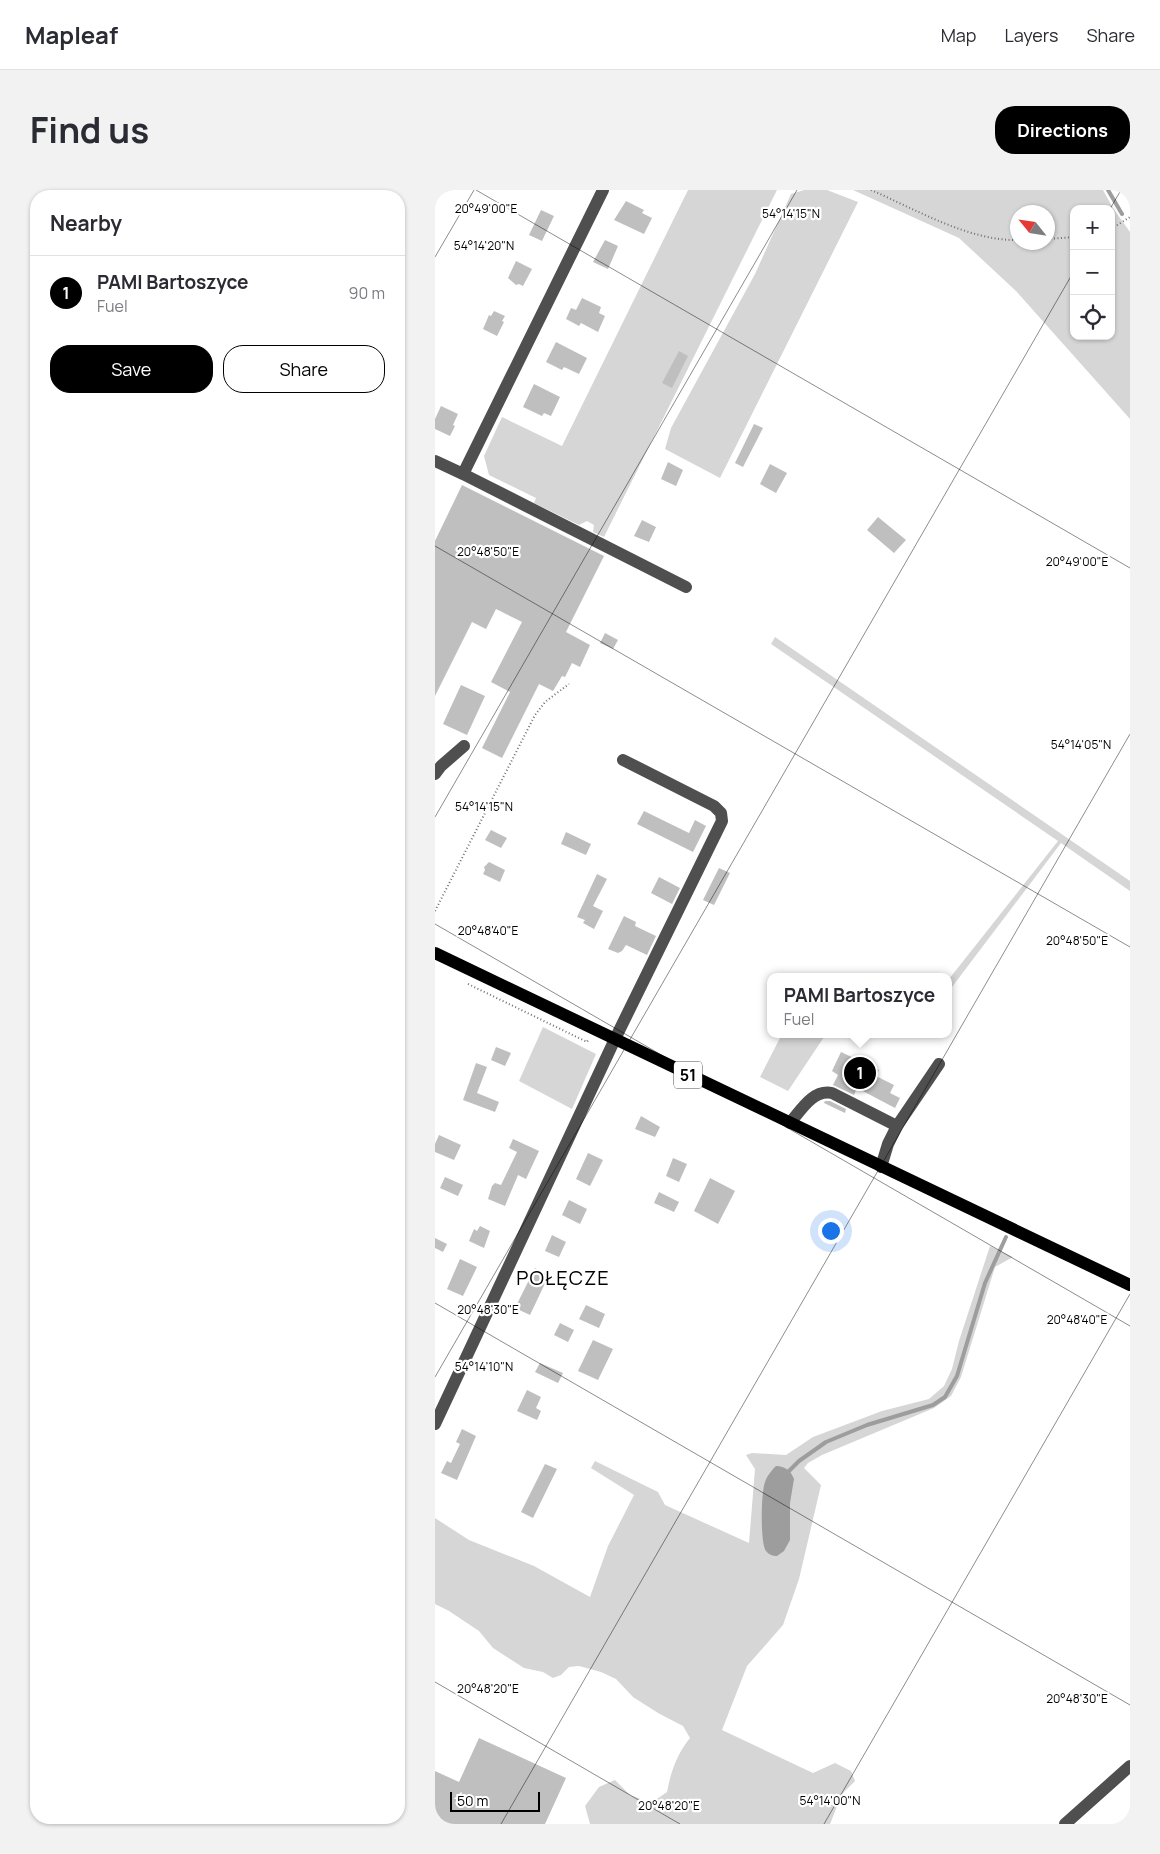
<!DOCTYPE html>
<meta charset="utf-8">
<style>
:root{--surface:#fff;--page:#f2f2f3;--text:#2b2b33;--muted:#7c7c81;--line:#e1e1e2;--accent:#000}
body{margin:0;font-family:Manrope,sans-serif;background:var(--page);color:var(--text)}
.controls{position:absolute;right:15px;top:15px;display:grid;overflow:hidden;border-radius:10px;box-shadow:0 1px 4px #0004}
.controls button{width:45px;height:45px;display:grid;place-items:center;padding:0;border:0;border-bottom:1px solid var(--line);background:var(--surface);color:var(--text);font:25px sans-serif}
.compass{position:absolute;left:575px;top:15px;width:45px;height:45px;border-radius:50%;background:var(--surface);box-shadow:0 1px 4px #0004;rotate:300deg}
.scale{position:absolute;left:15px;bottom:12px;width:90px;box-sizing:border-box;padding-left:5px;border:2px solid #000;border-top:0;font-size:14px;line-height:18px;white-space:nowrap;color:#000;-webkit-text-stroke:4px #fff;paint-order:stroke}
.you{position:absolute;left:395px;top:1040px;width:18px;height:18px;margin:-12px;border:4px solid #fff;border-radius:50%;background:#1a73e8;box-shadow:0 0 0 8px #1a73e833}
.badge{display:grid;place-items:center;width:32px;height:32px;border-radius:50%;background:var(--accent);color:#fff;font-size:16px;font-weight:700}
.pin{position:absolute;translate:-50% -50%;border:2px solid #fff;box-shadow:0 1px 5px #0006}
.popup{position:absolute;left:332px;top:783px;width:185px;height:65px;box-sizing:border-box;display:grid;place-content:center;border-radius:10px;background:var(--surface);filter:drop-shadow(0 1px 4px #0005);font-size:16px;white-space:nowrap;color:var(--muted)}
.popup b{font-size:19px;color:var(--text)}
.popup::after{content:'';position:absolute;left:50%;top:100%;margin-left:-10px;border:10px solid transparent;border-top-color:var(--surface)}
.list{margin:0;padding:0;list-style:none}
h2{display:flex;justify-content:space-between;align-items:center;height:65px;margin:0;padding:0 20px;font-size:21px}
h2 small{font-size:16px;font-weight:400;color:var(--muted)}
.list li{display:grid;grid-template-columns:32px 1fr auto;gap:15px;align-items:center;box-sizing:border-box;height:75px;padding:0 20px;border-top:1px solid var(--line)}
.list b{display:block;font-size:19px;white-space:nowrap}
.list p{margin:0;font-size:16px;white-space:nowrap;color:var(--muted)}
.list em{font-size:16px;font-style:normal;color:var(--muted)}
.actions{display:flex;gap:10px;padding:15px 20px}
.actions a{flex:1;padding:11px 0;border:1px solid var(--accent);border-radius:20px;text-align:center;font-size:18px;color:var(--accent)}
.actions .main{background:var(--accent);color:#fff}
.icon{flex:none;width:28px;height:28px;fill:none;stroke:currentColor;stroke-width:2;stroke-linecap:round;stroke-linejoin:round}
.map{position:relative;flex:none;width:695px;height:1634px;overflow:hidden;border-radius:20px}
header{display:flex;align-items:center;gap:30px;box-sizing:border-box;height:70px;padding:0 25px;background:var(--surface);border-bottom:1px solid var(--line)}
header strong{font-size:24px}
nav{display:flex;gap:28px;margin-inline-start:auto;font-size:18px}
.intro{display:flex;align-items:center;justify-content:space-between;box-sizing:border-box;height:120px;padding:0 30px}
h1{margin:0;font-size:35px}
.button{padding:12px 22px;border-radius:20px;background:var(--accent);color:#fff;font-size:18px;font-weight:700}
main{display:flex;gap:30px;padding:0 30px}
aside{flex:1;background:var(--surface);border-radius:20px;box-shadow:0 1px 4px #0004}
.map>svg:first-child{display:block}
</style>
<header>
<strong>Mapleaf</strong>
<nav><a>Map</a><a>Layers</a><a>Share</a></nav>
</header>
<div class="intro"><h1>Find us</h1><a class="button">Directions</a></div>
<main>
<aside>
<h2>Nearby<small></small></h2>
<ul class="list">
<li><span class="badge">1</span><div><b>PAMI Bartoszyce</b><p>Fuel</p></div><em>90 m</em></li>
</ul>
<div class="actions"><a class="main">Save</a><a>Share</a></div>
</aside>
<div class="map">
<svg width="695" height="1634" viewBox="0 0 695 1634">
<rect width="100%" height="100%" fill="#fff"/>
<path fill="#d6d6d6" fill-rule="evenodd" d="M253 0H342L169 347 158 342 159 335 152 331 144 335 99 313 101 308 54 285 49 266 67 227 127 256Z
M369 0H392L423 12 285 288 230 259 236 238 320 84 356 4Z
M418 0H668L678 18 695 42V229L581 101 524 48ZM639 19H676V146H639ZM582 22H612V52H582Z
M340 447 695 691V701L626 653 517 797 514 789 623 651 336 454Z
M108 837 161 864 137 919 84 891Z
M347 844H391L353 901 325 887Z
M555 1056 578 1067 560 1077 526 1187 516 1206 499 1218 387 1265 373 1273 369 1278 386 1295 364 1389 348 1435 312 1476 287 1540 378 1583 400 1573 416 1581 420 1591 407 1604 395 1634H155L150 1616 164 1597 180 1590 195 1605 216 1613 232 1602C236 1581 242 1564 255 1548L248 1536 223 1523 198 1507 181 1489 166 1482 144 1476 134 1477 126 1485 118 1488 108 1482 89 1478 58 1458 44 1441 14 1421 0 1414V1328L34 1350 99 1376 155 1407 173 1356 199 1305 156 1278 160 1271 223 1302 230 1315 314 1353 320 1279 311 1265 317 1263 351 1265 378 1247 447 1221 494 1209 509 1196 517 1179 524 1151Z"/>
<path fill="#9d9d9d" d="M341 1276C350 1276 356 1281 359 1289L355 1313V1350L349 1361 342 1366C338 1366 334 1365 331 1361 325 1353 326 1302 330 1292 332 1286 337 1280 341 1276Z"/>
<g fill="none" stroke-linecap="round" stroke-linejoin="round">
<path stroke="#9d9d9d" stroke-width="4" d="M673 0 687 24
M354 1281 364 1271 391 1252 432 1235 498 1215 510 1207 522 1186 550 1093 571 1047"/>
</g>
<path fill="#bfbfbf" d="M191 11 209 20 207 23 217 28 209 44 179 30Z
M106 20 119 26 107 51 94 45Z
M170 50 183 56 173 79 158 72Z
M81 71 97 79 88 96 84 94 81 95 73 88Z
M147 108 166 117 164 123 170 126 163 142 146 133 144 136 131 129 136 118 141 120Z
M59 121 70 126 67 131 69 132 62 146 48 139 54 125 56 126Z
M121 152 152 168 144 184 129 177 127 180 111 172Z
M244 161 253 166 237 198 227 193Z
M99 194 125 207 116 226 109 223 107 226 88 217Z
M6 216 23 224 18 235 20 236 15 246 0 239V229Z
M319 234 328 238 308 277 300 273Z
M233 272 248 280 241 296 226 289Z
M335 274 352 283 341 303 325 294Z
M27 295 169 366 131 442 155 455 145 477 137 473 130 487 127 486 118 501 104 494 67 568 47 558 75 502 56 492 87 432 61 419 51 439 37 432 0 506V351Z
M443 327 471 350 459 363 432 340Z
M207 330 221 337 214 352 199 346Z
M170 443 183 450 178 459 165 453Z
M26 495 50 506 32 545 8 534Z
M209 621 254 643 260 630 271 636 258 662 202 634Z
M56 640 72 648 66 658 50 650Z
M131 642 156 654 151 665 126 654Z
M54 672 70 680 65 692 48 684 50 680 49 677Z
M284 678 295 683 279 715 268 710Z
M162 684 172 689 158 716 168 721 159 739 148 733 150 730 142 727Z
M224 687 245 698 237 714 216 703Z
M189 726 201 732 200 736 221 746 212 765 191 755 187 761 183 763 173 759Z
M61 857 76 863 70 876 56 870Z
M406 862 444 880 441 886 459 895 455 903 465 908 460 918 422 898 419 905 398 895 403 885 397 881Z
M41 873 52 877 42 903 64 912 60 922 28 910Z
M390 911H395L411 919 410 923 389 913Z
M206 926 225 937 220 947 200 939Z
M4 945 26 955 19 970 0 962V954Z
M78 949 104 961 91 989 83 985 70 1016 53 1009 57 996 60 993 66 995 82 962 74 958Z
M153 963 168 970 155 996 141 989Z
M238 968 252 974 244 992 231 986Z
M10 987 28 995 23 1006 5 998Z
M275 988 300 1001 283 1034 259 1021Z
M224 1002 244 1012 239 1022 219 1013Z
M134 1010 152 1019 145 1034 127 1025Z
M45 1036 55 1041 49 1058 34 1051 39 1039 42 1041Z
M117 1045 131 1052 124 1067 110 1061Z
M0 1048 12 1054 8 1062 0 1058Z
M25 1069 42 1077 28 1106 12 1099Z
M100 1078 114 1085 95 1125 80 1118Z
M151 1115 170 1124 164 1138 144 1129Z
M125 1133 139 1140 133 1152 119 1145Z
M158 1150 178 1159 163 1190 143 1181Z
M105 1173 128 1183 123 1193 100 1182Z
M92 1200 106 1207 101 1218 106 1221 102 1230 82 1221Z
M27 1239 41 1246 22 1290 6 1283 12 1271 16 1273 25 1254 21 1252Z
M110 1274 122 1279 98 1328 86 1322Z
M44 1548 131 1588 110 1634H0V1581L24 1592Z"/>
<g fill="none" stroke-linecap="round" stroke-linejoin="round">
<path stroke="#717171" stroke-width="2" stroke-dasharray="1 2.5" stroke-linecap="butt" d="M436 0C480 19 534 51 582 50
M676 39 695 27
M612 49 639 47
M0 721 100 525 110 512 134 494
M33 794 152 852 153 850"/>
<path stroke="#4f4f4f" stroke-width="12" d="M0 271 28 284 168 0
M28 284 251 397
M0 584 6 576 29 556
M355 933C366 920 378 899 397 903L462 936 453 954 446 977
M462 936 504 874
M0 1234 180 849 287 631 286 623 279 616 188 570
M630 1634 695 1576"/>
<path stroke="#000" stroke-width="12" d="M0 763 695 1095"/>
</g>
<path fill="none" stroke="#000" stroke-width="1" stroke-opacity="0.45" d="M41 0 695 378M675 19 686 0M0 67 39 0M0 356 695 757M0 627 362 0M0 734 695 1136M0 1113 695 1515M0 1187 639 81M0 1492 245 1634M66 1634 695 544M389 1634 695 1104"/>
<g text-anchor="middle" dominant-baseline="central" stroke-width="4.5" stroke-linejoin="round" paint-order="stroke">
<rect fill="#fff" stroke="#4c4c4c" stroke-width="1" x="239" y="871.5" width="28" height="27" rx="4"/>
<g font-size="16" font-weight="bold" fill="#000">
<text x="253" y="885">51</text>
</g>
<g font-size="20" letter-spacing="1" fill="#000" stroke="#fff">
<text x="128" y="1087">POŁĘCZE</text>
</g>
</g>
<g font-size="12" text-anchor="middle" fill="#000" stroke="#fff" stroke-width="4.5" stroke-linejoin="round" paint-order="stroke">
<text x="51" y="23">20°49'00"E</text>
<text x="356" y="28">54°14'15"N</text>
<text x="49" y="60">54°14'20"N</text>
<text x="53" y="366">20°48'50"E</text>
<text x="642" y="376">20°49'00"E</text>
<text x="646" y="559">54°14'05"N</text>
<text x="49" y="621">54°14'15"N</text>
<text x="53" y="745">20°48'40"E</text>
<text x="642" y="755">20°48'50"E</text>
<text x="53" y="1124">20°48'30"E</text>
<text x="642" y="1134">20°48'40"E</text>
<text x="49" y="1181">54°14'10"N</text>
<text x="53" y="1503">20°48'20"E</text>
<text x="642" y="1513">20°48'30"E</text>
<text x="395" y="1615">54°14'00"N</text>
<text x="234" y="1620">20°48'20"E</text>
</g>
</svg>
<div class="controls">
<button>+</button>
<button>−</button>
<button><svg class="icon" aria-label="locate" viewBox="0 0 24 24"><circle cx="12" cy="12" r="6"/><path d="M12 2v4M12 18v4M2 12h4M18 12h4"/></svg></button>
</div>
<svg class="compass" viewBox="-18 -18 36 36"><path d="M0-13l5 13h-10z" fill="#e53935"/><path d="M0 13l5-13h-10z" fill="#7c7c81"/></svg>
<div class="scale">50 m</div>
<div class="you"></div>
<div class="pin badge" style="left:425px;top:883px">1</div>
<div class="popup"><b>PAMI Bartoszyce</b>Fuel</div>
</div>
</main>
